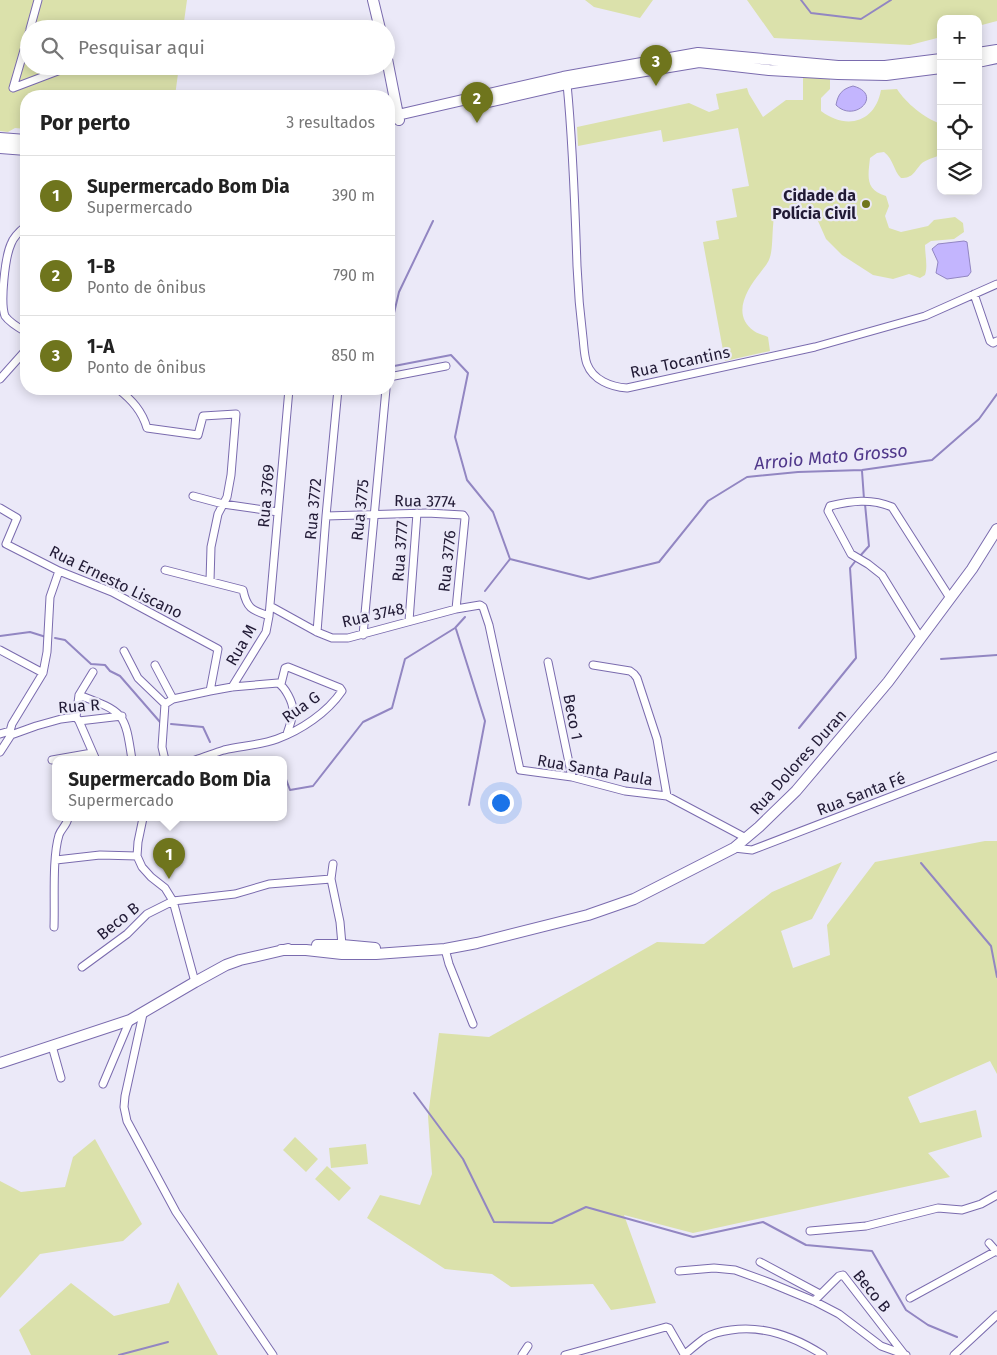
<!DOCTYPE html>
<html lang="pt">
<meta charset="utf-8">
<style>
:root{--surface:#fff;--page:#f6f6f6;--text:#222;--muted:#767676;--line:#e0e0e0;--accent:#6f751d}
body{margin:0;font-family:"Fira Sans",sans-serif;background:var(--page);color:var(--text)}
.controls{position:absolute;right:15px;top:15px;display:grid;overflow:hidden;border-radius:10px;box-shadow:0 2px 12px #0003}
.controls button{width:45px;height:45px;display:grid;place-items:center;padding:0;border:0;border-bottom:1px solid var(--line);background:var(--surface);color:var(--text);font:25px sans-serif}
.you{position:absolute;left:500px;top:802px;width:18px;height:18px;margin:-12px;border:4px solid #fff;border-radius:50%;background:#1a73e8;box-shadow:0 0 0 8px #1a73e833}
.badge{display:grid;place-items:center;width:32px;height:32px;border-radius:50%;background:var(--accent);color:#fff;font-size:16px;font-weight:700}
.pin{position:absolute;translate:-50% -41px;filter:drop-shadow(0 1px 2px #0008)}
.pin::after{content:'';position:absolute;top:26px;width:18px;height:15px;background:inherit;clip-path:polygon(0 0,100% 0,50% 100%)}
.popup{position:absolute;left:52px;top:756px;width:235px;height:65px;box-sizing:border-box;display:grid;place-content:center;border-radius:10px;background:var(--surface);filter:drop-shadow(0 1px 4px #0005);font-size:16px;white-space:nowrap;color:var(--muted)}
.popup b{font-size:19px;color:var(--text)}
.popup::after{content:'';position:absolute;left:50%;top:100%;margin-left:-10px;border:10px solid transparent;border-top-color:var(--surface)}
.list{margin:0;padding:0;list-style:none}
h2{display:flex;justify-content:space-between;align-items:center;height:65px;margin:0;padding:0 20px;font-size:21px}
h2 small{font-size:16px;font-weight:400;color:var(--muted)}
.list li{display:grid;grid-template-columns:32px 1fr auto;gap:15px;align-items:center;box-sizing:border-box;height:80px;padding:0 20px;border-top:1px solid var(--line)}
.list b{display:block;font-size:19px;white-space:nowrap}
.list p{margin:0;font-size:16px;white-space:nowrap;color:var(--muted)}
.list em{font-size:16px;font-style:normal;color:var(--muted)}
.icon{flex:none;width:28px;height:28px;fill:none;stroke:currentColor;stroke-width:2;stroke-linecap:round;stroke-linejoin:round}
.map{position:relative;flex:none;width:997px;height:1355px;overflow:hidden}
.search{position:absolute;background:var(--surface);box-shadow:0 2px 12px #0003;left:20px;top:20px;width:375px;height:55px;display:flex;align-items:center;gap:12px;box-sizing:border-box;padding:0 18px;border-radius:28px;color:var(--muted);font-size:19px}
.panel{position:absolute;background:var(--surface);box-shadow:0 2px 12px #0003;left:20px;top:90px;width:375px;height:305px;border-radius:20px}
.map>svg:first-child{display:block}
</style>
<div class="map">
<svg width="997" height="1355" viewBox="0 0 997 1355">
<rect width="100%" height="100%" fill="#ebe9f8"/>
<path fill="#dbe1ab" d="M0 0H187L183 29H29V66H179L175 96H26V129L15 128 8 132 0 131Z
M585 0H653L640 18 594 7Z
M747 0H997V21L978 26V19H941V37L910 45 774 38Z
M803 77 830 79V89L821 98V111C846 130 875 123 881 90L897 89C906 103 924 118 941 124V155C935 157 925 160 921 164 914 172 913 178 901 178 893 170 894 160 884 152L877 153 870 158C868 177 865 190 886 196L889 206 885 216 889 228 901 232 928 226 934 220 955 217 963 223 964 232 954 239 931 241 925 245C925 255 928 266 925 275L920 278 909 274 893 279 873 275 842 255 826 239 818 221 805 210 785 208 774 218C772 228 773 249 770 257 768 264 764 267 760 273 747 289 731 315 754 331 758 334 764 335 768 337L770 351 725 361 703 242 719 239 716 221 737 217 732 189 749 186 738 128 663 142 661 130 578 146 577 127 689 103 709 112 719 109 716 94 747 88 749 94 763 117 786 100H803Z
M985 841H997V1074L990 1061 908 1097 920 1123 976 1110 982 1137 928 1153 950 1177 693 1233 624 1215 656 1303 611 1310 593 1284 511 1287 492 1274 445 1269 367 1218 380 1195 420 1205 432 1174 428 1116 439 1033 489 1037 657 942 704 944 772 892 842 862 812 919 781 931 793 968 830 955 827 925 875 862Z
M295 1137 318 1159 306 1172 283 1150Z
M95 1139 142 1224 123 1241 40 1254 0 1298V1181L21 1192 65 1187 73 1157Z
M366 1144 368 1164 331 1168 329 1148Z
M327 1166 351 1188 339 1201 315 1179Z
M178 1282 218 1355H31L19 1330 71 1283 114 1316 169 1303Z"/>
<path fill="#c3b5fe" stroke="#9286c2" d="M853 86C884 94 855 124 836 105 838 94 842 89 853 86Z
M964 241 967 242 971 272 968 276 947 279 936 273 938 262 932 249 938 244Z"/>
<g fill="none" stroke-linecap="round" stroke-linejoin="round">
<path stroke="#9286c2" stroke-width="2" d="M801 0 811 13 861 19 891 0
M389 334 399 292 433 221
M389 367 451 355 468 373 455 437 467 480 493 512 510 559
M862 471 864 499
M860 556 869 546 865 504
M485 591 510 559 589 579 659 562 708 501 747 477 798 472 862 470 932 460 979 419 997 394
M456 629 485 721 469 805
M0 636 30 632 46 637
M55 638 65 640 91 664 105 665 110 671 120 676 160 722
M941 659 997 655
M171 724 203 727 210 742
M799 728 856 658 850 568 857 559
M283 771 290 790 313 786 363 722 392 708 405 659 455 628 465 617
M921 863 991 946 997 977
M414 1093 463 1159 494 1222 552 1223 586 1207 693 1237 763 1222 806 1245 872 1251 906 1310 928 1325 957 1337
M119 1355 168 1342"/>
<defs>
<path id="street" d="M30 29 38 0
M567 84C573 145 575 205 577 266 578 290 580 314 583 338 584 346 584 356 587 364 593 380 611 387 627 388L815 347 925 316 997 284
M13 88 71 66
M13 88 29 33
M26 226C21 230 13 238 11 244 5 257 0 303 5 316 10 323 19 328 26 332
M974 294 990 341 993 343 997 341
M389 377 446 366
M0 379 25 351 26 347
M118 389C132 400 142 411 147 428L198 435 203 416 236 414 231 475 227 497 218 514 211 547 210 581
M193 496 223 504 278 512
M0 508 17 518 6 544 59 571 112 592 218 649 210 691
M326 516 427 513 463 515 465 518 456 609
M165 570 243 590C247 609 252 610 269 616L289 389
M270 606 317 632 332 638H348L456 609 480 605 483 607 489 625 520 770 572 777 625 791 667 796 746 838
M409 621 417 513
M317 632 326 516 338 389
M363 635 386 389
M920 637 882 575 868 564 851 554 828 511 830 506C851 501 871 498 892 507L950 598
M0 650 43 673
M124 651 138 678 165 704
M548 662 572 777
M155 665 173 699
M593 665 630 671 634 674 637 678 657 739 667 796
M232 687 266 632 269 616
M79 695C124 712 125 712 132 760
M165 704 173 699 210 691 232 687 278 683C285 687 293 702 293 711 293 718 289 727 287 734
M165 704 162 747 165 760
M76 717 79 695 93 672
M79 721 96 760
M0 734 10 731
M11 735 36 726 61 719 76 717 79 721 122 716
M0 752 11 735 10 731 12 724 43 673 47 652 50 597 59 571
M52 760 92 753
M195 760C205 757 214 753 224 750 241 746 261 745 277 739 301 730 327 713 342 691L340 688 288 667 285 668 281 684
M143 818 138 842 137 856 142 867 151 877 165 888 173 901 195 982
M734 848 752 850 997 756
M56 860 100 855 137 856
M333 864 331 879 340 922 342 945
M54 927C55 901 52 858 59 835 61 829 67 825 68 818
M445 949 449 964 473 1024
M82 967 127 934 147 914 173 901 235 894 269 884 331 879
M143 1014 125 1096 124 1107 127 1121 176 1212 273 1355
M52 1046 61 1078
M103 1084 130 1020
M810 1231 866 1226 938 1208 962 1210 981 1204 997 1195
M989 1243 997 1252
M760 1262 820 1294
M679 1271 714 1268 735 1270 768 1282 814 1301 839 1314 881 1346 906 1355
M910 1298 996 1251
M814 1301 839 1276 843 1275 904 1354
M522 1355 528 1346
M565 1355 666 1327 669 1328 684 1354
M684 1355C691 1349 698 1343 705 1338 713 1333 723 1331 731 1330 765 1325 795 1337 823 1355
M954 1355 997 1315"/>
<path id="secondary" d="M373 0 380 29
M978 53 997 50
M386 54 399 120
M978 62 997 58
M475 105 567 84 699 62 769 70 838 74 886 75 941 68
M389 117 563 77 698 53 838 66H885L941 59
M0 138 26 140
M0 148 26 150
M317 945H342L375 948
M281 950H306L342 954H376L445 949 477 943 588 915 634 899 734 848 759 827 796 791 888 682 972 569 997 529
M0 1063 130 1020 195 982 226 965 240 960 288 949"/>
</defs>
<use href="#street" stroke="#7a6bae" stroke-width="9"/>
<use href="#secondary" stroke="#7a6bae" stroke-width="12"/>
<use href="#street" stroke="#fff" stroke-width="7"/>
<use href="#secondary" stroke="#fff" stroke-width="10"/>
</g>
<circle fill="#6f751d" stroke="#ebe9f8" stroke-width="2" cx="866" cy="204" r="5"/>
<g text-anchor="middle" dominant-baseline="central" stroke-width="4.5" stroke-linejoin="round" paint-order="stroke">
<g font-size="16" font-weight="bold" fill="#211a35" stroke="#ebe9f8" text-anchor="end">
<text x="856" y="195">Cidade da<tspan x="856" dy="18">Polícia Civil</tspan></text>
</g>
<g font-size="16" fill="#211a35" stroke="#ebe9f8">
<text transform="translate(680 362) rotate(-12)">Rua Tocantins</text>
<text transform="translate(266 496) rotate(-85)">Rua 3769</text>
<text transform="translate(425 501) rotate(1)">Rua 3774</text>
<text transform="translate(313 509) rotate(-85)">Rua 3772</text>
<text transform="translate(360 510) rotate(-84)">Rua 3775</text>
<text transform="translate(400 551) rotate(-86)">Rua 3777</text>
<text transform="translate(447 561) rotate(-84)">Rua 3776</text>
<text transform="translate(116 582) rotate(26)">Rua Ernesto Liscano</text>
<text transform="translate(373 615) rotate(-13)">Rua 3748</text>
<text transform="translate(241 645) rotate(-60)">Rua M</text>
<text transform="translate(79 706) rotate(-4)">Rua R</text>
<text transform="translate(301 707) rotate(-35)">Rua G</text>
<text transform="translate(573 717) rotate(79)">Beco 1</text>
<text transform="translate(798 762) rotate(-48)">Rua Dolores Duran</text>
<text transform="translate(595 770) rotate(10)">Rua Santa Paula</text>
<text transform="translate(861 794) rotate(-21)">Rua Santa Fé</text>
<text transform="translate(118 921) rotate(-39)">Beco B</text>
<text transform="translate(872 1291) rotate(51)">Beco B</text>
</g>
<g font-size="18" font-style="italic" fill="#50388b" stroke="#ebe9f8">
<text transform="translate(831 457) rotate(-5)">Arroio Mato Grosso</text>
</g>
</g>
</svg>
<div class="controls">
<button>+</button>
<button>−</button>
<button><svg class="icon" aria-label="locate" viewBox="0 0 24 24"><circle cx="12" cy="12" r="6"/><path d="M12 2v4M12 18v4M2 12h4M18 12h4"/></svg></button>
<button><svg class="icon" aria-label="layers" viewBox="0 0 24 24"><path d="M12 4l9 5-9 5-9-5zM3 14l9 5 9-5"/></svg></button>
</div>
<div class="you"></div>
<div class="pin badge" style="left:169px;top:879px">1</div>
<div class="popup"><b>Supermercado Bom Dia</b>Supermercado</div>
<div class="pin badge" style="left:477px;top:123px">2</div>
<div class="pin badge" style="left:656px;top:86px">3</div>
<div class="search"><svg class="icon" aria-label="search" viewBox="0 0 24 24"><circle cx="10" cy="10" r="6"/><path d="M15 15l6 6"/></svg>Pesquisar aqui</div>
<section class="panel">
<h2>Por perto<small>3 resultados</small></h2>
<ul class="list">
<li><span class="badge">1</span><div><b>Supermercado Bom Dia</b><p>Supermercado</p></div><em>390 m</em></li>
<li><span class="badge">2</span><div><b>1-B</b><p>Ponto de ônibus</p></div><em>790 m</em></li>
<li><span class="badge">3</span><div><b>1-A</b><p>Ponto de ônibus</p></div><em>850 m</em></li>
</ul>
</section>
</div>
